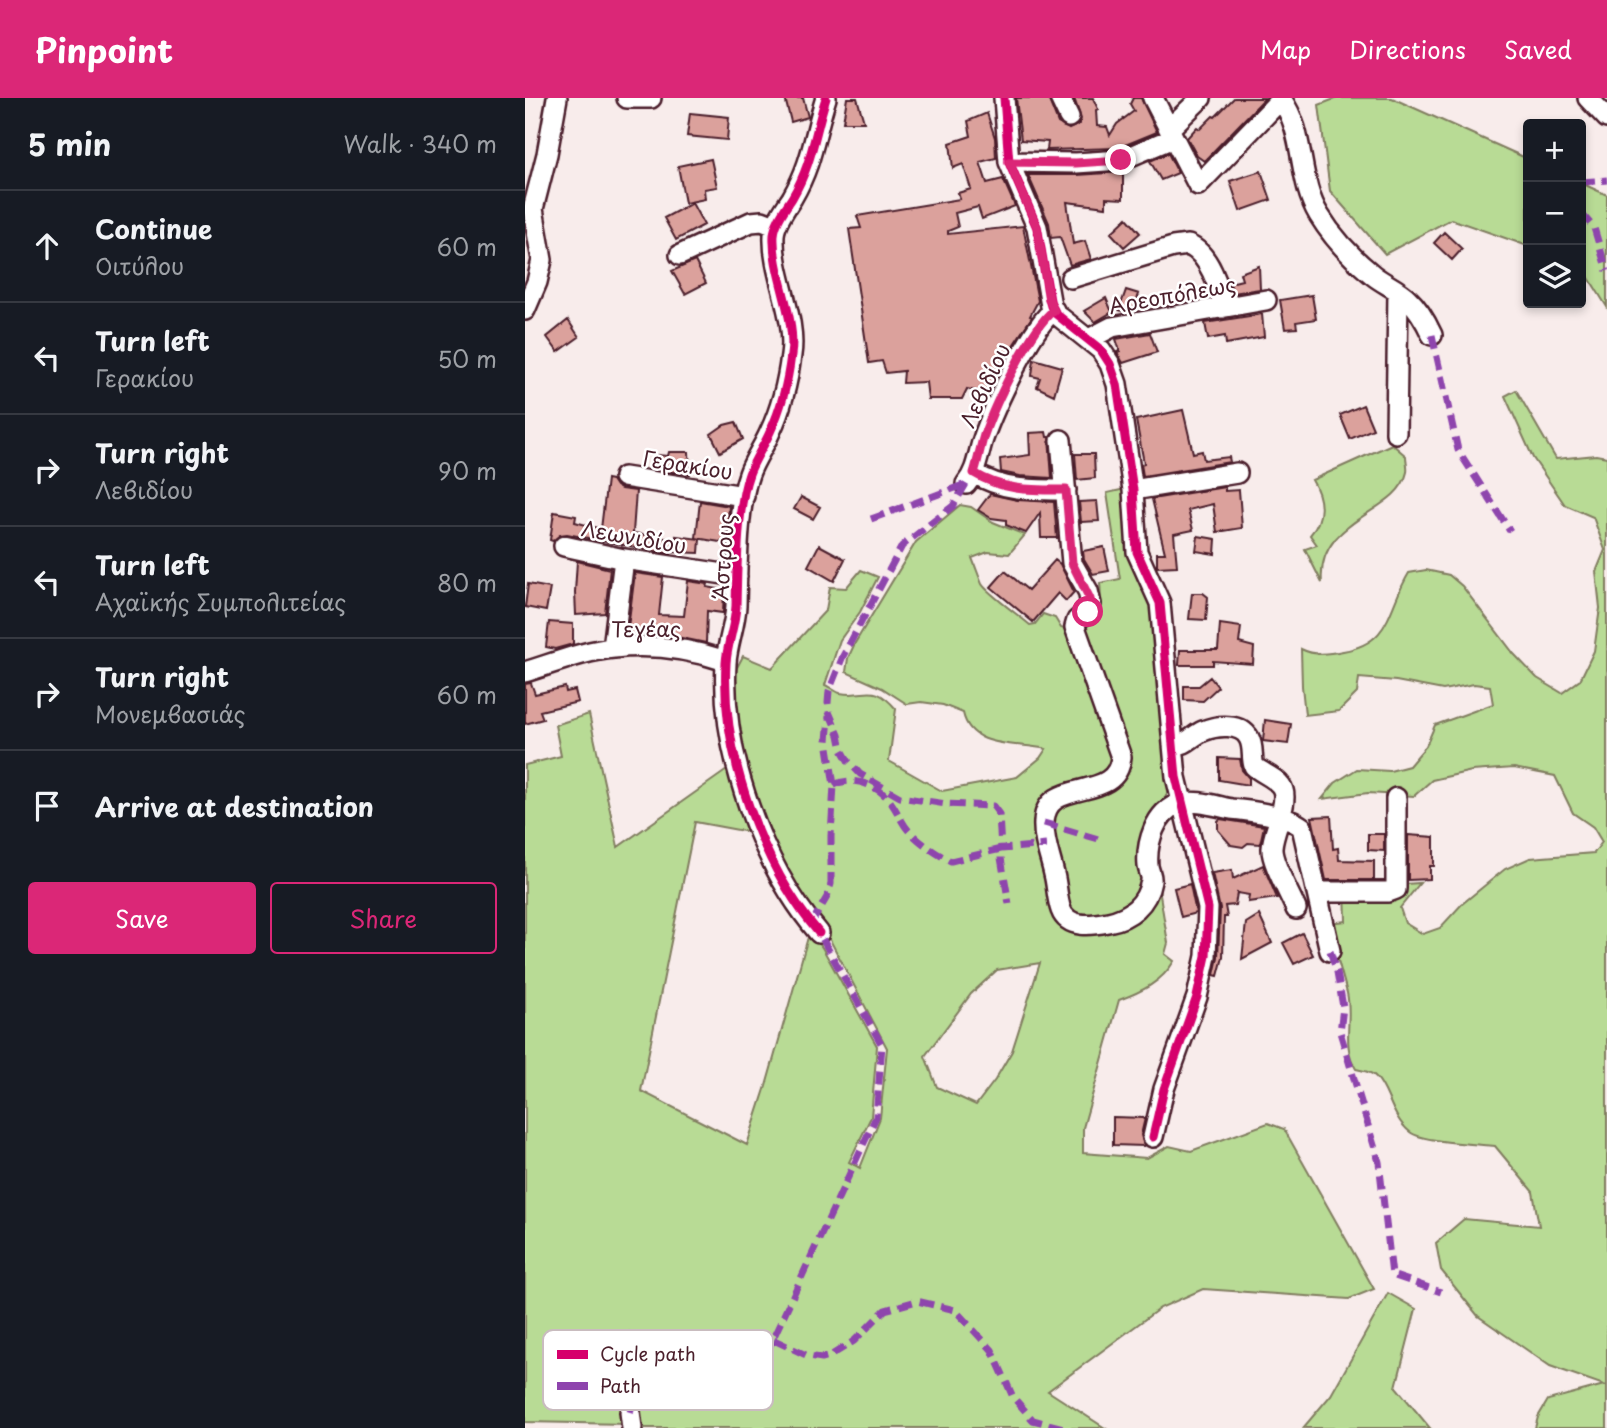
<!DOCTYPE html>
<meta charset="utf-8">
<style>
:root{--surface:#171b24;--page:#242831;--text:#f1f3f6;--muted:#9ea1a6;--line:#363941;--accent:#db2777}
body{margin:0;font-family:"Playpen Sans",sans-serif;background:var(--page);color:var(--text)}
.controls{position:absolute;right:21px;top:21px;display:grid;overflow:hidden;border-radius:7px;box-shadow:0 4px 10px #0003}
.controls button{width:63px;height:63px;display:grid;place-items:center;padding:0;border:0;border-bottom:2px solid var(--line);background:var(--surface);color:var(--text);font:35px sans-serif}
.stop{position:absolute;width:21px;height:21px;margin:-16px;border:5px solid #db2777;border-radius:50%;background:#fff}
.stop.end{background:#db2777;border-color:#fff;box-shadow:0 2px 7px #0008}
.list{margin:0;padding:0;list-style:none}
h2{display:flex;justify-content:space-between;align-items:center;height:91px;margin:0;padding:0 28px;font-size:30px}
h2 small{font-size:23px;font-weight:400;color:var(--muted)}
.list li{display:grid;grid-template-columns:46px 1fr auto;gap:21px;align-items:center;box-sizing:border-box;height:112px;padding:0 28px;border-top:2px solid var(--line)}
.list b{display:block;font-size:26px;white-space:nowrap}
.list p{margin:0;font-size:23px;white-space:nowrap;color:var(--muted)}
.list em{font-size:23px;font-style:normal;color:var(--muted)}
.actions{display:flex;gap:14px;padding:21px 28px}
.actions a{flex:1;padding:16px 0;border:2px solid var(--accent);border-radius:7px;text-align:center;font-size:24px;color:var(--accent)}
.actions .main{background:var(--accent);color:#fff}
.icon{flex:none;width:38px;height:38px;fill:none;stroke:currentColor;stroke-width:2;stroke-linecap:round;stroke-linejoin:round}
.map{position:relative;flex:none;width:1082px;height:1330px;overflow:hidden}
header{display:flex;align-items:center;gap:42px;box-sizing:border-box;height:98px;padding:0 35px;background:var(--accent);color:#fff}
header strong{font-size:33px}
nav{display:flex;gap:38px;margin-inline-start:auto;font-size:24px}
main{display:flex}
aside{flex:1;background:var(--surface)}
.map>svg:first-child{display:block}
</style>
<header>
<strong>Pinpoint</strong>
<nav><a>Map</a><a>Directions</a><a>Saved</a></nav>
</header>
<main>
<aside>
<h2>5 min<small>Walk · 340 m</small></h2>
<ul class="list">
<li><svg class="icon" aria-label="ahead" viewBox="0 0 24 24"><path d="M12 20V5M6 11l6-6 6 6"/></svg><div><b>Continue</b><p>Οιτύλου</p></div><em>60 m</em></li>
<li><svg class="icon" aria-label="left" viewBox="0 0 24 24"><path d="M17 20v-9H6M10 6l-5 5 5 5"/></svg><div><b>Turn left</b><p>Γερακίου</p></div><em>50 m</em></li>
<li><svg class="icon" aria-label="right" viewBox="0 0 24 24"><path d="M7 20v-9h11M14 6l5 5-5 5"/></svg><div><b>Turn right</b><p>Λεβιδίου</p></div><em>90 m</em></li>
<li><svg class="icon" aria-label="left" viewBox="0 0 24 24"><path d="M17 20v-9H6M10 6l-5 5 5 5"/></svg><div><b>Turn left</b><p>Αχαϊκής Συμπολιτείας</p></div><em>80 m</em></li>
<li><svg class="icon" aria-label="right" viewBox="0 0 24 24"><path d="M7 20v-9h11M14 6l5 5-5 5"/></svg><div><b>Turn right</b><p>Μονεμβασιάς</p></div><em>60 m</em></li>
<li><svg class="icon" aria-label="arrive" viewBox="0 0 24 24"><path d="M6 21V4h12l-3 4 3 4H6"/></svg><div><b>Arrive at destination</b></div></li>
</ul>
<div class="actions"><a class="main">Save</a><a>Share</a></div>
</aside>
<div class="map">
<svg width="1082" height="1330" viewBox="0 0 1082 1330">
<rect width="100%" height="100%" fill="#f8eceb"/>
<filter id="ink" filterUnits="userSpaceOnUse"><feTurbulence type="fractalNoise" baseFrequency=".0143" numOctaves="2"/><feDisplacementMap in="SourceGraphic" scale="14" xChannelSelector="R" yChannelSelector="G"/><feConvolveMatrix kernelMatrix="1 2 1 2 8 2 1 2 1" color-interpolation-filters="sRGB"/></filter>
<g filter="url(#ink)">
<path fill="#b8db95" stroke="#817d60" stroke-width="2" fill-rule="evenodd" d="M812 0H867L1003 61V148L926 121 860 156 805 93 794 7Z
M1056 85 1082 97V209L1056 167Z
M991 292 1031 361 1071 357 1082 359V1330H1010L1013 1319 1023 1302 1079 1287 1025 1268 953 1218 916 1172 911 1145 939 1121 1014 1128 1008 1094 970 1048C952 1046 897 1044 885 1034 866 1019 864 992 851 979 846 973 838 973 831 971 816 947 828 921 822 895 816 872 809 849 803 825L821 823 820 790 895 785 875 810 880 825 898 836 915 830 937 806 980 771 1005 760 1069 755 1077 744 1068 729 1048 715 1030 678 989 670 947 673 907 682 889 698 843 695 797 701 810 685 832 671 865 673 884 668 901 648 910 627 968 606 965 588 949 586 918 592 871 583 834 580 832 595 814 613 780 617 777 588 776 551C790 558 803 556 818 553 867 545 862 511 884 475L901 472 924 477 937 488 989 556 1012 580 1037 595 1055 582 1069 553 1075 510 1071 474 1080 452 1068 419 1040 407 1008 360 980 298Z
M867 346 881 358C881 363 883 369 882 374 873 417 791 419 797 485L780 451 792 447 785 437C800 420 798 400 787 382Z
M605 390 626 492 644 670V692L627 723 631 773 643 845 640 856 649 863C637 884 616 894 594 902L558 1030V1055L622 1060 644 1048 666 1053 743 1025 759 1031 849 1191 824 1201 678 1191 635 1210 523 1293 580 1330H114L103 1326 0 1324V667L36 658 30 627 64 616 93 749 209 667 229 735 170 724 116 993 222 1047 241 988 285 832 298 851 352 948 346 1019 324 1064 335 1070 355 1020 362 950 303 838 285 819 226 706 206 581 218 558 247 570 301 512 305 489 321 490 336 472 353 479 335 514 315 542 300 587C305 589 311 594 315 595 343 600 347 583 371 611L364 663 417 693 492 679 515 660 521 651C492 644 446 652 438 615L418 607 396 604 382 606 357 590 321 574 323 560 330 545 391 444 435 407 446 409 468 424 500 437 484 456 463 454 447 460C448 462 456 484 457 486 462 495 495 518 505 527L510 526 518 516 530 520 536 530 545 533 594 679 553 527C572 512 578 511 575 485L595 481 582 395ZM515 865 487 953 470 982 451 1007 412 989 400 958 446 896 472 872Z
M863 1195 891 1211 871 1289 905 1330H778L806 1297Z"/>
<path fill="#dba19c" stroke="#4a1f2b" stroke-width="2" d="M260 0H278L283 19 266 24Z
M322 0H332L339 24H318Z
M491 0H523L533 25 544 31 554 26 556 21 549 0H568L573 11 571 12 572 28 582 29 585 37 592 26 609 13 605 6 608 0H616L632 34 593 50 522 52 523 44 496 42Z
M709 0H740L679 63 672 58 662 40 672 29 675 31 688 18 690 19Z
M165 15 204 19 202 42 162 38Z
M462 15 470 40 471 60 455 64 462 85 478 81 490 108 457 121 453 109 430 115 433 129 423 133V136L498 128 513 203 505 218 507 219 489 246 463 296 442 291 437 301H403L401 284 378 285 379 273 361 275 357 263 344 265 324 131 336 130 332 118 435 101 433 95 446 91 438 66 428 70 425 45 446 38 443 23Z
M643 55 653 75 636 82 625 63Z
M186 61 192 89 179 91 180 101 160 105 153 68Z
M736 73 746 102 715 113 705 83Z
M598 74V101L581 100V109L542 104 548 146 560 143 566 161 545 167 535 139 526 140 524 125 503 77H552Z
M167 105 179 127 151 142 139 120Z
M602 120 615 135 599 149 586 135Z
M919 134 937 151 927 162 909 145Z
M170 163 181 185 160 196 147 173Z
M734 168 735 191 708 195 705 185 717 182 715 175Z
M601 192 614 196 608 213 599 214 594 212Z
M787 197 791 221 771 224 772 230 760 231 755 202Z
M581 200 587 214 570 224 559 213Z
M737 216 739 239 701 246 700 238 683 241 680 225Z
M43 222 54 239 33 254 22 239Z
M625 235 632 254 598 265 592 254 595 253 591 241Z
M509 261 537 269 529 297 512 289 515 280 507 278Z
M838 307 848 331 825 341 815 317Z
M658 312 668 355 677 353 679 362 704 359 705 364 618 378 616 366 619 365 611 322Z
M211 324 218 341 195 354 186 336 199 327Z
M521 334 522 339H524L527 380 495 378 476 374 475 361 505 357 504 335Z
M144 354H164L165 376 131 372 132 357 143 358Z
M550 356H569L570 380 552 382Z
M82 381 87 382 91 388 96 391 111 393 108 435 151 442V438L175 441 174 455 146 454V456L42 436 35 437 28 443 25 442 29 414 51 418 50 424 76 431Z
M700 389V393L714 392 717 430 692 434 688 406 663 412 668 432 649 436 652 468 632 469V455H640L627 401Z
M465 396 492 402 529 404 532 440H516L515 415 501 435 481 427V422L466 420 453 412Z
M276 399 295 409 288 421 269 411Z
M175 403 204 408 201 445 171 440Z
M572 403 574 423 556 424 554 404Z
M673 438 691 441 690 456 671 453Z
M294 447 320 461 309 483 283 468Z
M579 449 584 473 568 476 559 461 558 453Z
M530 462 535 466 549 494 541 503 533 495 508 524 466 489 480 473 503 492Z
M52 463 85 471 80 515 51 517 50 494Z
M110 475 138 479 134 517 159 518 163 483 183 486 182 489 199 492 198 515 182 513 181 545 147 538 102 537Z
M3 486 25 490 21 513 0 509Z
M667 495H678L683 499 681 522 664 521Z
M24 524 48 526V546L30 551 21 549Z
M695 526 716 529 714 545 729 549 728 566 688 563V567H654L655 552H693Z
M685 579 693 589 678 603 659 602V588H674Z
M6 585 10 596 40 589 41 594 50 592 53 604 15 613 18 621 0 626V586Z
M740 622 766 626 763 646 738 643Z
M694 660 715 661 717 672 724 680V687L694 682Z
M806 718 808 751 813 750 814 762 849 763V782H801L787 719Z
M695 721 739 728 735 746 723 745 718 749 706 747 693 732V723Z
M843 736H859V753L843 752Z
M883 737 909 739V768H905V781L883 782Z
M738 767 752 800 723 804 724 797 712 795 710 807 700 808 702 819H699L698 859 693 878 689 877 693 859 695 811 687 775 707 772 708 781Z
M665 786 671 815 656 819 649 790Z
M734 817 747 845 717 861 721 825Z
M777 835 788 857 769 866 758 845Z
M588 1019 620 1020 616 1037 619 1048 588 1047Z"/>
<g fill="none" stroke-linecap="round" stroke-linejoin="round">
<defs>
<path id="minor" d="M102 0H126
M479 0 484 64 512 129 526 208 531 216 576 252 585 266 592 286 608 392 612 454 635 505 651 679 683 810 681 858 672 899 639 991 628 1039
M535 0 544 19
M628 0 673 87 757 0
M1063 0 1082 20
M756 1C781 35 772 81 794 117 808 140 827 160 848 177 859 186 873 191 883 201 893 210 901 224 907 237
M644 31 676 0
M484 64 551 65 596 62 648 40
M155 157 226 124 237 123 250 128
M546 180 648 149 663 147C684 155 695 190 698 210
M0 212 12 184 17 162 8 111 22 56 32 0
M564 241 587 229 741 202
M871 335 873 194
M536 342 547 465 563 493 566 506 564 513 552 522 550 529 596 659C592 707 521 677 519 724 518 742 525 758 529 776 532 787 532 801 536 812 543 831 567 827 583 824 605 820 622 806 626 783 627 778 624 774 623 768 621 746 630 713 654 706 669 701 691 708 706 711 726 713 762 717 777 729L805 853
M449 375C478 393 507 392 541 392
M99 379 219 398
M441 386C452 373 453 356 458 341 468 312 506 229 529 212
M608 392 712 375
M39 448 99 461 212 478
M88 550 99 461
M0 574C27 566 61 552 89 550 126 546 165 551 201 563
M648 647C661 648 667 638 678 633 692 627 716 625 724 640 729 649 726 659 729 668 737 676 754 680 758 692 763 707 748 733 747 750 746 764 765 796 771 811
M792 794H863L871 791V700
M294 835C236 767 196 654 201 565 202 546 210 528 211 508 212 473 212 408 224 376 229 362 239 348 245 334 256 311 263 282 266 257 272 219 247 176 249 137 250 124 260 111 267 100 288 64 289 37 301 0
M105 1314 107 1330"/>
</defs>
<use href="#minor" stroke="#4a1f2b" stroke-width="24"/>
<use href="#minor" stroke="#fff" stroke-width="19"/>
<path stroke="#8e44ad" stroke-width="7" stroke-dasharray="14 7" stroke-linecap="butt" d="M1056 84 1082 82
M1056 115 1069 130 1082 173
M907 237 933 352 985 433
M441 386 428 408 377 448 318 558 304 593 303 605 304 614 314 637 317 652 324 664 335 676 375 699 421 706 468 708 474 716 476 751 521 747
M346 421 441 386
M309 687C329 677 356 688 367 706 374 716 377 726 385 734 397 746 411 756 426 763L476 751V760L484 806
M519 725 577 742
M286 826 302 799 306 786V738L309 687 302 643 304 618
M805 853 812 874 818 909 815 934 854 1064 867 1177 916 1194
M249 1242 283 1258 297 1260 305 1258 329 1243 360 1212 392 1203 430 1212 467 1252 488 1299 508 1322 539 1330
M105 1314C107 1308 110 1302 110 1297 112 1276 95 1259 98 1239L102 1236 150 1243 187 1245 215 1267H221L245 1247 351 1019 357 947 294 835"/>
<defs>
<path id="cycleway" d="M479 0 484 64 512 129 526 208 531 216 576 252 585 266 592 286 608 392 612 454 635 505 651 679 683 810 681 858 672 899 639 991 628 1039
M294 835C236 767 196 654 201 565 202 546 210 528 211 508 212 473 212 408 224 376 229 362 239 348 245 334 256 311 263 282 266 257 272 219 247 176 249 137 250 124 260 111 267 100 288 64 289 37 301 0"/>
</defs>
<use href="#cycleway" stroke="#fff" stroke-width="13"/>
<use href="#cycleway" stroke="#d6006c" stroke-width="9"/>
</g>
</g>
<g fill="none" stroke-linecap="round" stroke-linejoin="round" filter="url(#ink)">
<path stroke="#db2777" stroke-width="9" d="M563 514 566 508 565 501 547 465 541 392C507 392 478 393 449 375 453 363 455 350 459 337 469 308 506 229 529 212L524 202 512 129 484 64 551 65 596 62"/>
</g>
<g text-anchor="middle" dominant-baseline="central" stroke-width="5" stroke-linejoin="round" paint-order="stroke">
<g font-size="21" fill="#4a1f2b" stroke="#fff">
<text transform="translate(647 196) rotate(-10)">Αρεοπόλεως</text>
<text transform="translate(459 287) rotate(-65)">Λεβιδίου</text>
<text transform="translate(163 366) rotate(9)">Γερακίου</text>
<text transform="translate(109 438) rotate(10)">Λεωνιδίου</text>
<text transform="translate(197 459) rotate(-86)">Άστρους</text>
<text x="121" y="530">Τεγέας</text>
</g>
</g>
<rect x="18" y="1232" width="230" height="80" rx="10" fill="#fff" stroke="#c9bcbf" stroke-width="2"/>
<rect x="32" y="1252" width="31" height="9" fill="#d6006c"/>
<rect x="32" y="1284" width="31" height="8" fill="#8e44ad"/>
<g font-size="19" fill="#4a1f2b">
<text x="75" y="1263">Cycle path</text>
<text x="75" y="1295">Path</text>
</g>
</svg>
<div class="controls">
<button>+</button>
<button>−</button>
<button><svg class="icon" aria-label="layers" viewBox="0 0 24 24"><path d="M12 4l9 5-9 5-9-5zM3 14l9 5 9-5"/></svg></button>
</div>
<div class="stop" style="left:563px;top:514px"></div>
<div class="stop end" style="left:596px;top:62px"></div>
</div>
</main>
